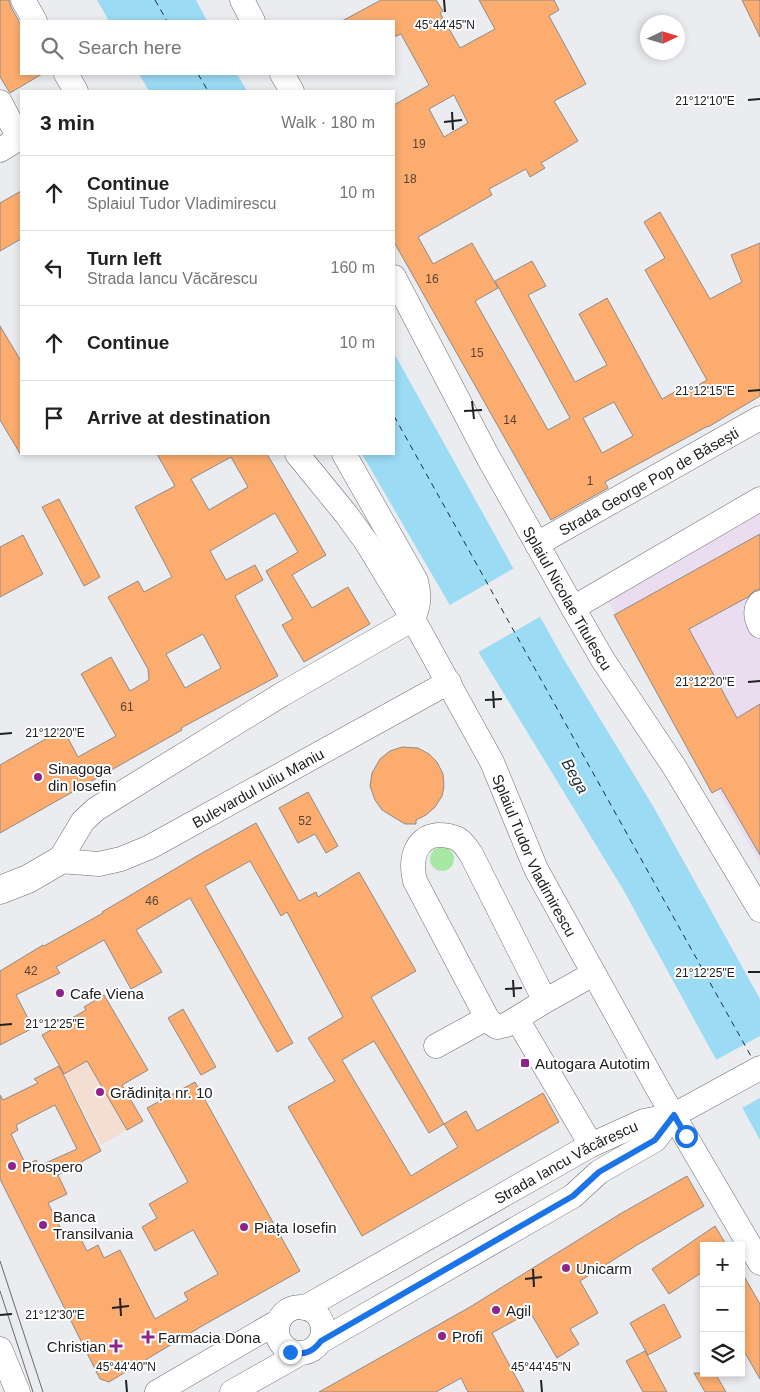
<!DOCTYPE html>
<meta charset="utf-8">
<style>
:root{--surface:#fff;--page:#f2f2f2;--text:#222;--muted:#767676;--line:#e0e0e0}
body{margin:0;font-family:Helvetica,sans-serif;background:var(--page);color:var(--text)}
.controls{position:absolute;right:15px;bottom:15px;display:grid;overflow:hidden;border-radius:0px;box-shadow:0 2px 8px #0003}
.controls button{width:45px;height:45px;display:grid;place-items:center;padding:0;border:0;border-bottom:1px solid var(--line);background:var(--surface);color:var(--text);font:25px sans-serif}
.compass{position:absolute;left:640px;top:15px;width:45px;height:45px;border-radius:50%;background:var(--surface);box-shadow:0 2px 8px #0003;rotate:86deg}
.stop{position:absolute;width:15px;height:15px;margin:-11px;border:4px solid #1a73e8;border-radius:50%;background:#fff}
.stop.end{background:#1a73e8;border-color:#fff;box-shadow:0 1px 5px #0008}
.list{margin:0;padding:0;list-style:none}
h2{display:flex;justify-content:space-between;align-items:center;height:65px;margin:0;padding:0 20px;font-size:21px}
h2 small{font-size:16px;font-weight:400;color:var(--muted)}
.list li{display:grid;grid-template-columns:32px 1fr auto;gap:15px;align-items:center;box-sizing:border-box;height:75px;padding:0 20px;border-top:1px solid var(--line)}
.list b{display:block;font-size:19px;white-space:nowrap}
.list p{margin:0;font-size:16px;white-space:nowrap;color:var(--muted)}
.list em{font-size:16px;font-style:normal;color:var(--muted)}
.icon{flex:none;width:28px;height:28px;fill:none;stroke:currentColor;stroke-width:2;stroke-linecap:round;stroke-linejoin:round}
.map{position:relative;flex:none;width:760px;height:1392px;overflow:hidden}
.search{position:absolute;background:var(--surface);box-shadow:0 2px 8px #0003;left:20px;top:20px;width:375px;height:55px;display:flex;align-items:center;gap:12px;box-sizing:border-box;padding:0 18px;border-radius:0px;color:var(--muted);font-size:19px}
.panel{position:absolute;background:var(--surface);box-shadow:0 2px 8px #0003;left:20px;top:90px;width:375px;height:365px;border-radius:0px}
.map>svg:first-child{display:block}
</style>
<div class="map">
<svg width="760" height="1392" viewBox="0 0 760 1392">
<rect width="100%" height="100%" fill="#eaecf0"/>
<path fill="#ebddf0" d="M760 500V863L603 592Z"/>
<path fill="#f4ddd1" d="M67 1021 72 1030 88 1025 143 1121 101 1145 59 1064 61 1036 56 1027Z"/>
<path fill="#a7e8a4" d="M430 859a12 12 0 1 1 24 0a12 12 0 1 1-24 0Z"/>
<path fill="#9cdbf4" d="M97 0H196L207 21H109Z
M139 74H237L247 91H149Z
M394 353 563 658 653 806 760 999V1140L624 891 448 602 362 454H394Z"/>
<path fill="#eaecf0" d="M516 567 543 615 477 653 448 606Z
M760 1036V1098L740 1109 714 1061Z"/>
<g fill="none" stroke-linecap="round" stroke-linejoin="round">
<path stroke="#192e36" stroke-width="1" stroke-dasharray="6 5" stroke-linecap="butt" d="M155 0 167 21
M198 74 208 91
M394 416 752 1058"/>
</g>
<path fill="#fbac6e" stroke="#8f8b88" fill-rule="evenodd" d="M0 0H9L11 7 21 25V74H42L10 93 0 77Z
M381 0H436L443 11 440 13 460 48 495 29 479 0H554L559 10 549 16 586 84 554 101 578 141 541 163 545 168 530 177 526 169 489 189 492 195 418 237 433 264 472 243 498 288 475 301 548 430 570 418 495 281 532 261 546 286 528 295 575 382 607 365 579 314 607 298 662 399 680 389 683 394 707 380 645 270 665 258 644 222 660 212 710 299 742 282 731 255 760 243V396L708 427V426L605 482 608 488 551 520 394 242V105L429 85 401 34 394 37V21H342ZM454 95 468 123 444 137 429 109ZM614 402 633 436 602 453 583 418Z
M742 0H760V37Z
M21 191V239L0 251V203Z
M0 326 21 361V455L0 420Z
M157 454H267L326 555 292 575 312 608 348 587 370 624 304 662 282 625 293 619 266 571 298 552 275 513 210 551 226 580 255 565 263 580 235 596 278 676 181 728 182 730 0 833V765L63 729 78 757 116 736 81 674 111 657 130 691 149 680 148 669 108 597 138 581 144 592 172 577 135 507 175 486ZM231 457 248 487 209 510 191 479ZM203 634 221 668 185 688 166 654Z
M59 499 100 577 84 586 42 507Z
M760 534V589L754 591 748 597 689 629 737 718 760 704V855L721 788 712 793 614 615Z
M23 535 43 574 0 597V547Z
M402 747 418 748 429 754 437 762 443 774 444 787 442 796 435 807 426 815 416 820V824H405L382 810 375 800 370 786 372 773 380 759 390 751Z
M308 792 338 846 326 853 315 834 298 843 279 808Z
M256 823 299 901 316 892 318 897 359 872 416 971 371 997 444 1124 466 1111 477 1131 543 1093 559 1122 362 1236 288 1107 335 1081 308 1038 343 1017 287 912 281 916 250 861 205 886 293 1043 277 1052 190 898 136 930 162 972 131 989 104 940 56 967 60 973 16 995 33 1028 0 1045V971L43 945 44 946 103 913 102 912 202 853ZM374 1041 429 1133 444 1124 458 1147 411 1176 342 1060Z
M104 995 148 1070 122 1085 143 1121 127 1130 87 1061 64 1074 42 1035 86 1010 84 1007Z
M183 1009 216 1067 201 1075 168 1018Z
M59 1066 101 1151 58 1175 67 1194 48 1203 66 1239 78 1233 87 1251 98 1245 104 1258 120 1250 155 1319 188 1300 184 1293 218 1274 193 1230 155 1251 142 1227 157 1218 149 1204 188 1182 147 1108 195 1082 300 1271 202 1326 109 1382 100 1379 0 1179V1095L3 1100 38 1083 34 1079ZM55 1105 77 1149 39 1166 36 1160 26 1165 11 1134 18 1130 16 1125Z
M687 1176 704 1206 637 1245 580 1281 598 1313 570 1329 579 1344 557 1358 530 1312 492 1333 524 1392H468L461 1378 436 1392H319L470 1307 620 1214Z
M715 1226 727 1246H704V1271L669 1294 652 1269Z
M741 1271 760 1304V1379L741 1346Z
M664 1304 681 1337 648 1355 630 1323Z
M645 1351 667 1392H643L626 1361Z
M694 1373H715L726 1392H705Z"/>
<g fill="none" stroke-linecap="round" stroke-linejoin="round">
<defs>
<g id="minor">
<path d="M23 0 35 21"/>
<path d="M242 0 253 21"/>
<path d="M66 74 76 91"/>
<path d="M282 74 292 91"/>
<path d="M0 102 19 138"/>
<path d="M0 150 21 137"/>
<path id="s1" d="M394 277 488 457 573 608 603 660 675 768 760 910"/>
<path id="s2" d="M297 454 346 514 367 543 413 619 492 762 536 869 659 1091 760 1263"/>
<path id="s3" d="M344 454 416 581C420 596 419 605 413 619L281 695 96 809 83 821 59 861 99 864 121 859 150 847 449 682"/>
<path id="s4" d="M537 544 760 418"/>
<path d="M760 603C754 610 756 618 760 626"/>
<path d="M573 608 760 499"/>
<path d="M545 1001 471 854C467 848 463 842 458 839 452 836 444 835 438 835 414 837 410 862 415 881L487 1018 491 1023 497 1027 506 1025 545 1001 593 974"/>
<path d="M517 1019 591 1145"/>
<path d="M436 1046 487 1018"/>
<circle cx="300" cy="1330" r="23"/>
<path id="s5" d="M304 1308 591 1145 644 1121 674 1115 760 1068"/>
<path d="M321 1341 573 1196 599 1172 655 1140 674 1115"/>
<path d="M0 1349 18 1392"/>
<path d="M157 1392 279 1321"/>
<path d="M232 1392 299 1354"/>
</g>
<path id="major" d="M0 890 28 879 59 861"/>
</defs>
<use href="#minor" stroke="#6b6d70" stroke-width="25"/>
<use href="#major" stroke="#6b6d70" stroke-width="29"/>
<use href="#minor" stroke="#fff" stroke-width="24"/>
<use href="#major" stroke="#fff" stroke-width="28"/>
<path stroke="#696a6d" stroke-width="1" d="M0 1261 43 1392
M0 1291 33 1392"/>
</g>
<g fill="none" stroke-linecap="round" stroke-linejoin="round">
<path stroke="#1a73e8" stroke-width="6" d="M290 1352C304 1355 312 1353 321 1341L573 1196 599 1172 655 1140 674 1115 686 1136"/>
</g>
<path fill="none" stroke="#202122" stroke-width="2" d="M444 0 445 12M748 100 760 99M452 112 453 130M444 122 462 120M748 391 760 390M472 401 474 419M464 411 482 410M748 682 760 681M493 691 494 708M485 700 502 699M0 734 12 733M748 972H760M513 980 514 997M505 989 522 988M0 1025 12 1024M533 1269 534 1287M525 1279 542 1277M120 1298 121 1316M112 1308 129 1306M0 1315 12 1314M126 1380 127 1392M541 1380 542 1392"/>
<g fill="#8e2489" stroke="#fff" stroke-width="2">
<circle cx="38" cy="777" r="5"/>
<circle cx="60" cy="993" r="5"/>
<rect x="520" y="1058" width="10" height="10" rx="2.5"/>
<circle cx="100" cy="1092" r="5"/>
<circle cx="12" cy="1166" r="5"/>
<circle cx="43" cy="1225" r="5"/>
<circle cx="244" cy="1227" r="5"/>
<circle cx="566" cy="1268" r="5"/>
<circle cx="496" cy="1310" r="5"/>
<circle cx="442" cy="1336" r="5"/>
<path d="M145.5 1329.5h5v5h5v5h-5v5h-5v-5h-5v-5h5z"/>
<path d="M113.5 1338.5h5v5h5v5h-5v5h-5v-5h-5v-5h5z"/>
</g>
<g text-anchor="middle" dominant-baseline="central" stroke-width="4" stroke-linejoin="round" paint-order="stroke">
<g font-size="12" fill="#574435">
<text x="419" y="144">19</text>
<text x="410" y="179">18</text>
<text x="432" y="279">16</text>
<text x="477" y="353">15</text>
<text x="510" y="420">14</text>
<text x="590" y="481">1</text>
<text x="127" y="707">61</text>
<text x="305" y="821">52</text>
<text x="152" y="901">46</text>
<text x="31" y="971">42</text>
</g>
<g font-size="15" fill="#202122" stroke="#fff">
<text stroke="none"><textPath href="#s4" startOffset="128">Strada George Pop de Băsești</textPath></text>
<text stroke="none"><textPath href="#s1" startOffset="365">Splaiul Nicolae Titulescu</textPath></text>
<text stroke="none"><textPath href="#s3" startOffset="836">Bulevardul Iuliu Maniu</textPath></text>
<text stroke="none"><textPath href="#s2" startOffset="468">Splaiul Tudor Vladimirescu</textPath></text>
<text stroke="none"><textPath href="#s5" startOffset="300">Strada Iancu Văcărescu</textPath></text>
</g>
<g font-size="15" fill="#202122" stroke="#fff" text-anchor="start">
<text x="48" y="768">Sinagoga<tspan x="48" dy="17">din Iosefin</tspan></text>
<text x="70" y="993">Cafe Viena</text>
<text x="535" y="1063">Autogara Autotim</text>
<text x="110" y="1092">Grădinița nr. 10</text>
<text x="22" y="1166">Prospero</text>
<text x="53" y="1216">Banca<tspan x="53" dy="17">Transilvania</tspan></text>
<text x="254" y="1227">Piața Iosefin</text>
<text x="576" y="1268">Unicarm</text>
<text x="506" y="1310">Agil</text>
<text x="452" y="1336">Profi</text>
<text x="158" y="1337">Farmacia Dona</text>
<text x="106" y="1346" text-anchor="end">Christian</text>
</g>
<g font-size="16" font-style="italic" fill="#192e36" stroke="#fff">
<text transform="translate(575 776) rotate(60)">Bega</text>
</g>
</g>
<g font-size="12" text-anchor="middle" fill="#202122" stroke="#fff" stroke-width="4" stroke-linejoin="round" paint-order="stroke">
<text x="445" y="29">45°44'45"N</text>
<text x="705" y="105">21°12'10"E</text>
<text x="705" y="395">21°12'15"E</text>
<text x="705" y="686">21°12'20"E</text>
<text x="55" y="737">21°12'20"E</text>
<text x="705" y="977">21°12'25"E</text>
<text x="55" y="1028">21°12'25"E</text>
<text x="55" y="1319">21°12'30"E</text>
<text x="126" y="1371">45°44'40"N</text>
<text x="541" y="1371">45°44'45"N</text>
</g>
</svg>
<div class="controls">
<button>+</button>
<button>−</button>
<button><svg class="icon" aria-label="layers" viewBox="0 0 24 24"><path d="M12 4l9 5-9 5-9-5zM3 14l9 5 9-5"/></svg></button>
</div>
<svg class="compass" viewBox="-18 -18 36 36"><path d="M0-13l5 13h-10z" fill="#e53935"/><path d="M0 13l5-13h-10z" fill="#767676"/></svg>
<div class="stop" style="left:686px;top:1136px"></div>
<div class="stop end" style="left:290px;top:1352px"></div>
<div class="search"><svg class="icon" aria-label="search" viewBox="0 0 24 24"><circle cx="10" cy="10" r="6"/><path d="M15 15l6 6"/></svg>Search here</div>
<section class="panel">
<h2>3 min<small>Walk · 180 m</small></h2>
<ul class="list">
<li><svg class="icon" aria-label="ahead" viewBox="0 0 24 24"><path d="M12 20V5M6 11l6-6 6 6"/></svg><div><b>Continue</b><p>Splaiul Tudor Vladimirescu</p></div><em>10 m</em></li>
<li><svg class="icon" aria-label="left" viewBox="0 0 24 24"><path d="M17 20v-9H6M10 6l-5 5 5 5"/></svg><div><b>Turn left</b><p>Strada Iancu Văcărescu</p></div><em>160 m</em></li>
<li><svg class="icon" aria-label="ahead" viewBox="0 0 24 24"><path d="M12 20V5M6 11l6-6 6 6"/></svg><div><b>Continue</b></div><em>10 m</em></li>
<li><svg class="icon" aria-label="arrive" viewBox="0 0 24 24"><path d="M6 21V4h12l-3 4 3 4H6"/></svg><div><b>Arrive at destination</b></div></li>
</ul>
</section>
</div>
